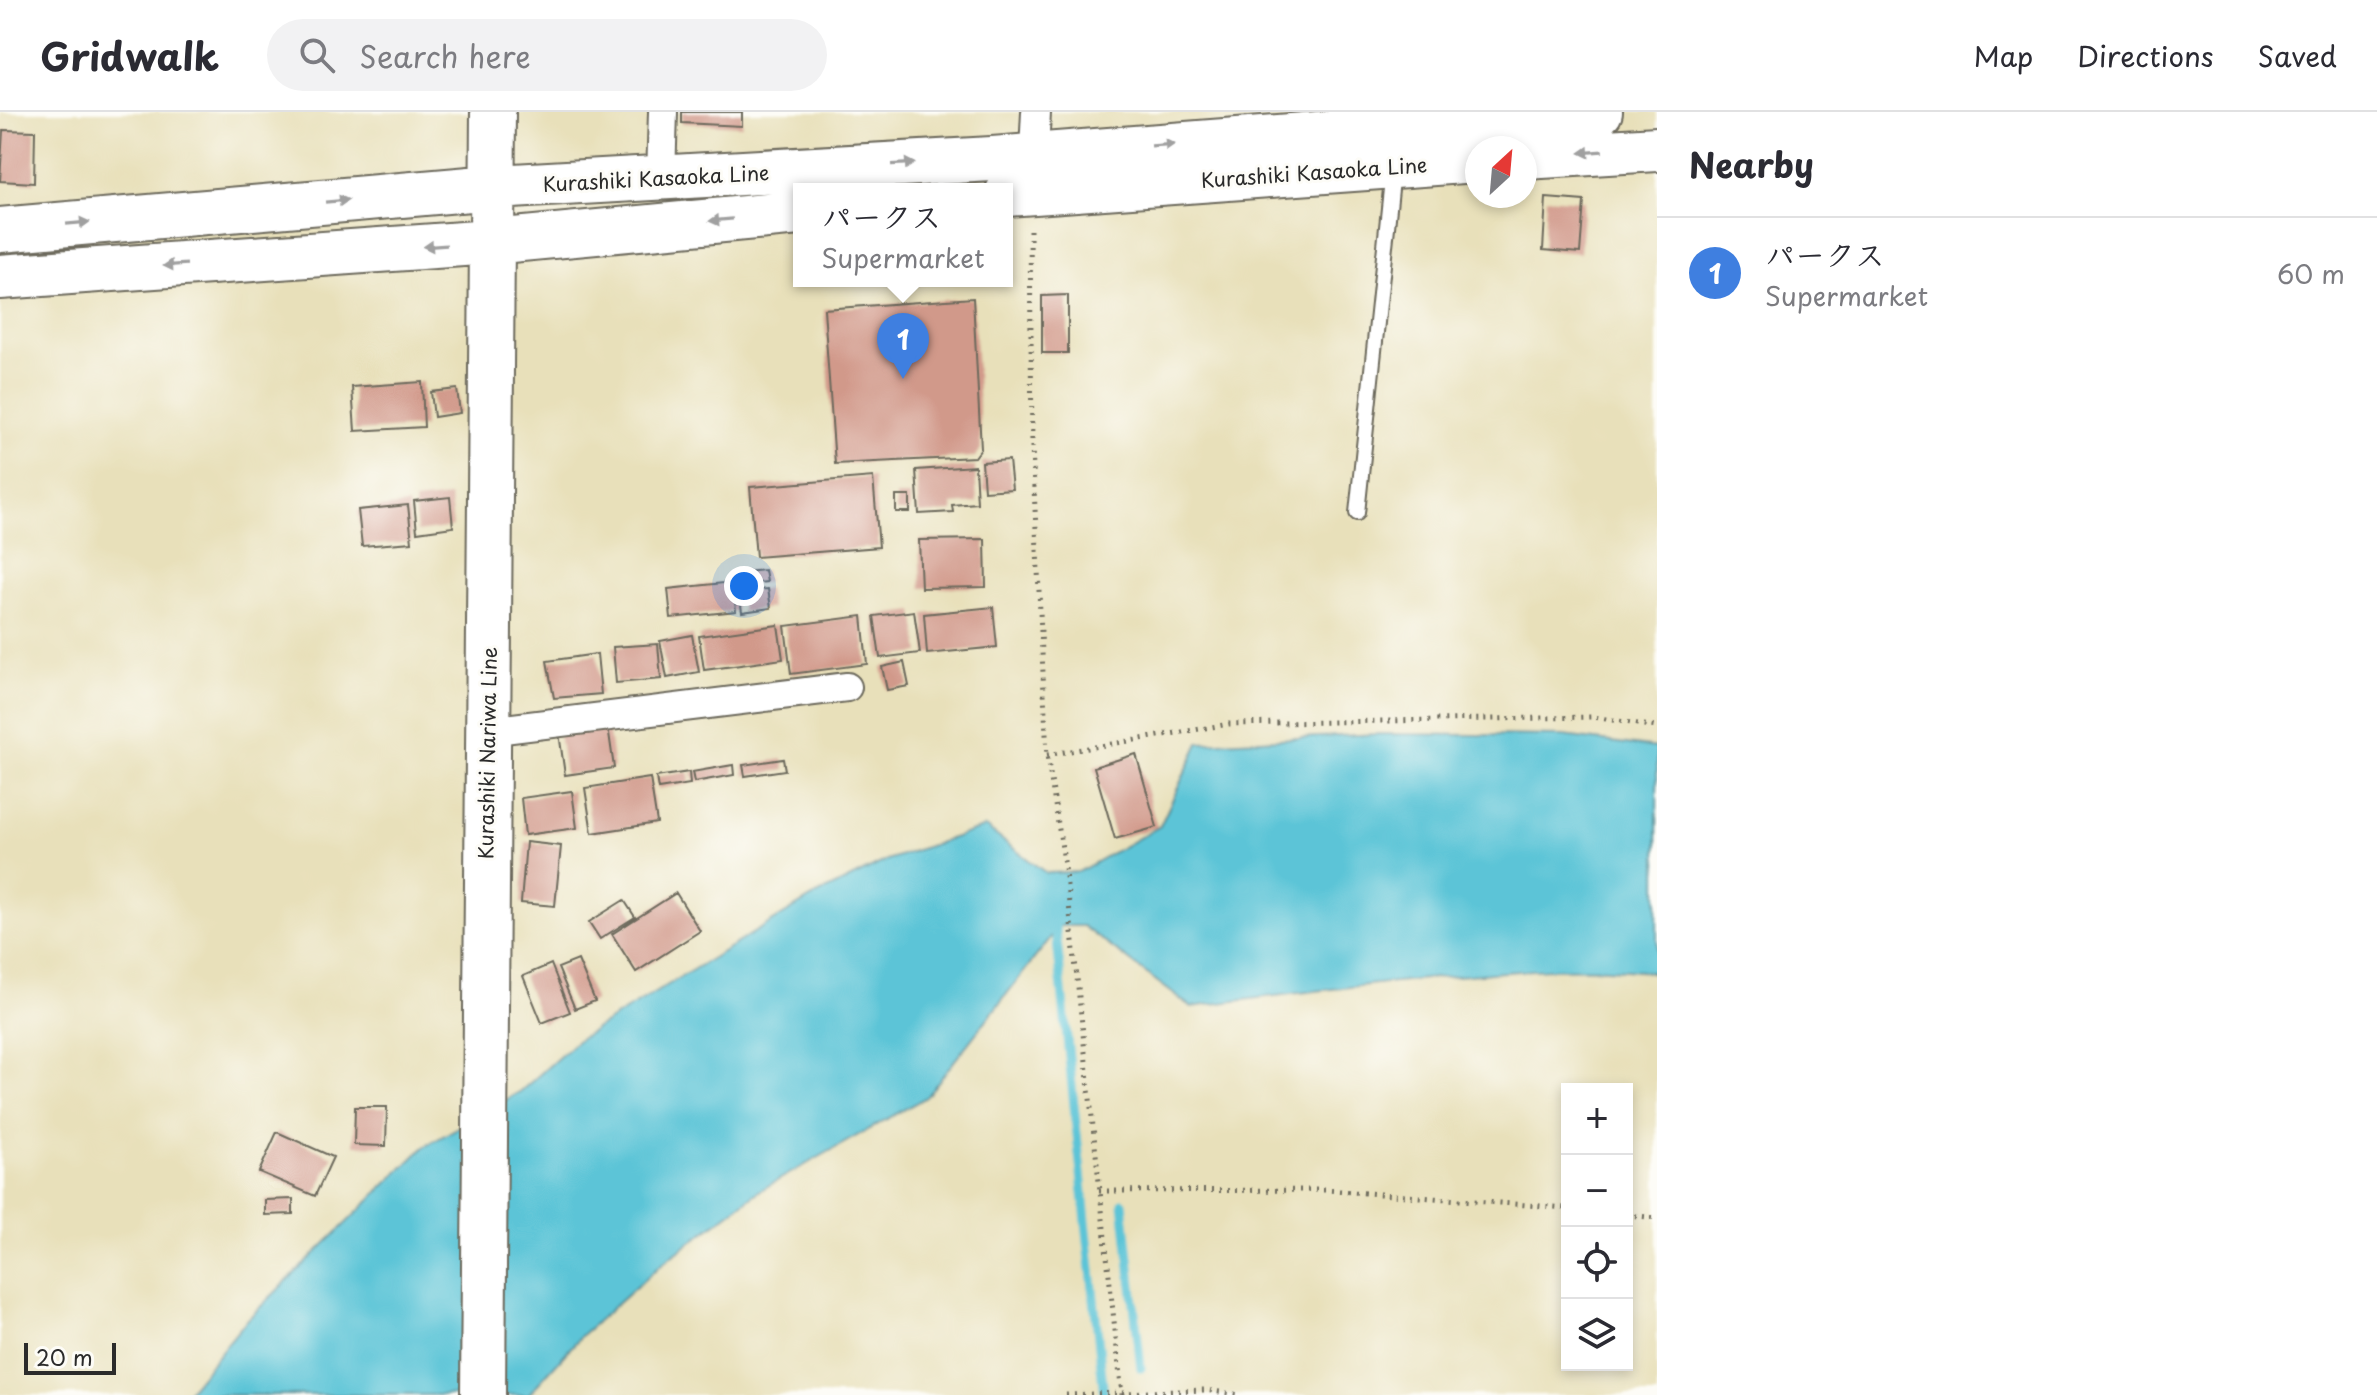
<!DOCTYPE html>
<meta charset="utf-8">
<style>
:root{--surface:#fff;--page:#f2f2f3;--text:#2b2b33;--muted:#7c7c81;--line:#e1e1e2;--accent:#b5179e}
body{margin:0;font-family:"Playpen Sans","Klee One",sans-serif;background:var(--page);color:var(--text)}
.controls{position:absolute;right:24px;bottom:24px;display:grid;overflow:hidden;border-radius:0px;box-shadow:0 4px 12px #0003}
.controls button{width:72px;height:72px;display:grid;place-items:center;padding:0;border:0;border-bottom:2px solid var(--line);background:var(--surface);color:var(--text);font:40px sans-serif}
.compass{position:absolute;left:1465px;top:24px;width:72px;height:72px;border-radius:50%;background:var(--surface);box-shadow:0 4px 12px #0003;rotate:26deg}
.scale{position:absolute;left:24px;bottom:20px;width:92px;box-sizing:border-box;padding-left:8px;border:4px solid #2b2b2b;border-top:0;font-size:22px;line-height:28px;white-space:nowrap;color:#2b2b2b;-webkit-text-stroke:6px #fdfcf7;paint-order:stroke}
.you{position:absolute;left:744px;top:474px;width:28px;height:28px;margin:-20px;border:6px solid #fff;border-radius:50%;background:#1a73e8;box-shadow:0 0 0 12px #1a73e833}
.badge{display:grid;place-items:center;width:52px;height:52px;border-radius:50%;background:var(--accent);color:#fff;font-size:26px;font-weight:700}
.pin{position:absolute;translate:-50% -66px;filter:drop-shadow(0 2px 4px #0008)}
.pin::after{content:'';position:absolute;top:42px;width:28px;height:24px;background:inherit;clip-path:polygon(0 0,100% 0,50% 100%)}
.popup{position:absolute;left:793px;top:71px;width:220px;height:104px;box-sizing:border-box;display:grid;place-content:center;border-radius:0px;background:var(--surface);filter:drop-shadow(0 2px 6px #0005);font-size:26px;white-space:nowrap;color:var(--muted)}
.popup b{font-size:30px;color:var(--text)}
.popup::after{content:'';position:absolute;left:50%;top:100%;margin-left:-16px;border:16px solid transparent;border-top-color:var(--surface)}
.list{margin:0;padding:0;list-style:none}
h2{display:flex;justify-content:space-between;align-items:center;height:104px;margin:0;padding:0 32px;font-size:34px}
h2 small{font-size:26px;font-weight:400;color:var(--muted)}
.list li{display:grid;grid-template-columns:52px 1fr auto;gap:24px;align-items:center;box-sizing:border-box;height:112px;padding:0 32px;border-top:2px solid var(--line)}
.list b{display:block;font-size:30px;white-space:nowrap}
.list p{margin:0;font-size:26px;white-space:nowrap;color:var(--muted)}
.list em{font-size:26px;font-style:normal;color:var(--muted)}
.icon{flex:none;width:44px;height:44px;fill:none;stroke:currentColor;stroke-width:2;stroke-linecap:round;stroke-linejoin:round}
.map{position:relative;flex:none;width:1657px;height:1283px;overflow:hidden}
header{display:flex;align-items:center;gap:48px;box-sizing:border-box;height:112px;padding:0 40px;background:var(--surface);border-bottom:2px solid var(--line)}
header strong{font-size:38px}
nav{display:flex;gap:44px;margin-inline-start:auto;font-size:28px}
.search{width:560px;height:72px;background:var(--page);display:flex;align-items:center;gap:20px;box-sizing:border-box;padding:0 28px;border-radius:44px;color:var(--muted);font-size:30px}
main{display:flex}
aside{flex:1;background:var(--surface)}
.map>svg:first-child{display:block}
</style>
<header>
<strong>Gridwalk</strong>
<div class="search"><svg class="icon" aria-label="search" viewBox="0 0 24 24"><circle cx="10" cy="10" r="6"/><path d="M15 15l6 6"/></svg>Search here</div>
<nav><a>Map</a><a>Directions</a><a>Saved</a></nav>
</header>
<main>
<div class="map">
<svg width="1657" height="1283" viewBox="0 0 1657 1283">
<rect width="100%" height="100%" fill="#fdfcf7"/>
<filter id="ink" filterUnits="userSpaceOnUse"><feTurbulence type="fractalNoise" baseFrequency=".0125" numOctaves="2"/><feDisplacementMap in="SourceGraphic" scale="16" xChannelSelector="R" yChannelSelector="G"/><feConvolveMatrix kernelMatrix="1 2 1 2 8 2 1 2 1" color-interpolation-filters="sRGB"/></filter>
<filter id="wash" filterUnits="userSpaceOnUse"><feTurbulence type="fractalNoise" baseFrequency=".006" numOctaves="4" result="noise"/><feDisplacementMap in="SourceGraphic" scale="32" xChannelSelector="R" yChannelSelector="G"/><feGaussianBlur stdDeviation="1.8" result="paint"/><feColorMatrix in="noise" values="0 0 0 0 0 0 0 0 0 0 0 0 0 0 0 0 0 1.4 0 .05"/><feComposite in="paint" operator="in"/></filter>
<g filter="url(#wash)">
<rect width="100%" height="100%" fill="#e8e0ba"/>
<path fill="#5bc4d7" stroke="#437881" stroke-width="2" d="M1378 622 1564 624 1657 636V861C1591 852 1523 858 1457 864 1368 872 1279 883 1191 895L1083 814H1060L926 985 759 1079 663 1151 583 1222 528 1283H185L245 1210 424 1035 521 979 579 927 811 786 887 748 985 715 1046 761 1078 760 1160 714 1199 631Z"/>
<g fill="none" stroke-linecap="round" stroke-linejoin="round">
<path stroke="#5bc4d7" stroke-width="9" d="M1055 810 1104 1283
M1123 1091 1141 1256"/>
</g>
<g id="blocks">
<path fill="#d1998a" d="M682 0H742V14L682 11Z
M3 18 35 19 34 71 0 69Z
M1546 86 1584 89 1580 141 1543 138Z
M1068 183V241H1042V184Z
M973 186 981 337 975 345 835 352 824 197Z
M422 270 424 315 355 319 352 275Z
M457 277 460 301 434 305 431 280Z
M1009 348 1012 377 984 379 982 350Z
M975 354 977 391 952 393 953 400 919 402 916 358Z
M873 365 879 435 756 445 750 375Z
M896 384H910V400H896Z
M450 385 453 415 417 420 414 389Z
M408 393 412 430 362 434 358 398Z
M985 427 986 475 921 476 919 428Z
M765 458 767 470 747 472 745 460Z
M733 470 736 499 671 506 668 477Z
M768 477 771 496 742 500 739 480Z
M993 495 997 535 927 542 924 502Z
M914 499 920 541 880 546 874 504Z
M862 504 867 552 791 562 785 514Z
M778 513 783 547 704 558 699 524Z
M692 523 699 560 667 566 660 529Z
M658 532 661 567 616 571 613 535Z
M597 542 601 582 554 586 547 549Z
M904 550 909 574 887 578 882 555Z
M608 614 614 656 565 663 559 621Z
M1136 642 1157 715 1115 727 1094 655Z
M783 647 785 658 745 664 743 653Z
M733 653 734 663 694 670 692 660Z
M689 660 690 672 658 677 656 665Z
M650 666 657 711 592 721 585 676Z
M572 679 577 716 525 723 521 686Z
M526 730 561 734 555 794 521 791Z
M676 781 700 819 636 860 612 822Z
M624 788 635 805 600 827 589 810Z
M578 848 595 889 575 897 558 856Z
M551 852 570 900 542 911 523 864Z
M355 995H387L386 1034 354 1033Z
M277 1020 333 1045 315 1084 259 1060Z
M293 1087V1102L265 1103V1088Z"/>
</g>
</g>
<g filter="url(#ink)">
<use href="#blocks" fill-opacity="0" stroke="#6d6a5d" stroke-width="2"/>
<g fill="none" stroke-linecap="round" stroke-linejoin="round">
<defs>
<path id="lane" d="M1357 401 1393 58"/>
<path id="street" d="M1033 59 1036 0
M661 65 663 0
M487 619 847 575"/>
<path id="primary" d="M1525 45 1657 37
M1007 82 1477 48
M0 118 493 75 992 47 1600 0
M0 165 491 130 799 101
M483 1283 493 0"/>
</defs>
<use href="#lane" stroke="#6d6a5d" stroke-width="18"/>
<use href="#street" stroke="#6d6a5d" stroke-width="32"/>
<use href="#primary" stroke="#6d6a5d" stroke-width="48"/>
<path stroke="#6d6a5d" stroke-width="5" stroke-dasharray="2 6" stroke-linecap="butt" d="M1030 118 1032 335 1047 643 1065 755 1122 1283
M1047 643 1229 612 1593 605 1657 615
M1099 1079 1326 1078 1567 1096
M1627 1103 1657 1106
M1066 1283 1205 1278 1241 1283"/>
<use href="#lane" stroke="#fff" stroke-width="14"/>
<use href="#street" stroke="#fff" stroke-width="28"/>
<use href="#primary" stroke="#fff" stroke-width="44"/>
</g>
<defs><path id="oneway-solid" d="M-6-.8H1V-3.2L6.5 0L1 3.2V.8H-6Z" transform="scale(2)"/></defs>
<g fill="#a0a0a0">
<use href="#oneway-solid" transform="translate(1163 33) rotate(-4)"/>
<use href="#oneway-solid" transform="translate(1591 40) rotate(176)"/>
<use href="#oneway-solid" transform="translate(903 52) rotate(-3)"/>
<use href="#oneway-solid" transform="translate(337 89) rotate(-5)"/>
<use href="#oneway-solid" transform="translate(721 108) rotate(175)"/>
<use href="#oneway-solid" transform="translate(78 111) rotate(-5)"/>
<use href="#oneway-solid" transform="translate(435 134) rotate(176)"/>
<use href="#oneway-solid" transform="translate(175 153) rotate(176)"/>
</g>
</g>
<g text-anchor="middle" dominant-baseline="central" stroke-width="6" stroke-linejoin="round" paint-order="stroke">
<g font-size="20" fill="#2b2b2b" stroke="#fdfcf7">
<text transform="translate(1314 60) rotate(-4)">Kurashiki Kasaoka Line</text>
<text transform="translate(656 66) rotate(-3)">Kurashiki Kasaoka Line</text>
<text transform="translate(487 641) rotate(-89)">Kurashiki Nariwa Line</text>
</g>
</g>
</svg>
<div class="controls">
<button>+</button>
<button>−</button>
<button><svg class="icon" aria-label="locate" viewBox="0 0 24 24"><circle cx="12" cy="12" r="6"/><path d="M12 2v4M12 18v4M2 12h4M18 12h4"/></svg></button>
<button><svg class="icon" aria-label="layers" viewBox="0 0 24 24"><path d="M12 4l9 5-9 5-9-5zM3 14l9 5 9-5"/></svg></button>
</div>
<svg class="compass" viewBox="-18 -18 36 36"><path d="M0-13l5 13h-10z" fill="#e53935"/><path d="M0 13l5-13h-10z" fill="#7c7c81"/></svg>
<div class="scale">20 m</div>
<div class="you"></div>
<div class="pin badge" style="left:903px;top:267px;background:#3f7fe0">1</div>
<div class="popup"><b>パークス</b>Supermarket</div>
</div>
<aside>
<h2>Nearby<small></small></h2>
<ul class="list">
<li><span class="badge" style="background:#3f7fe0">1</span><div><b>パークス</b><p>Supermarket</p></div><em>60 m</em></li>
</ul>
</aside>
</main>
